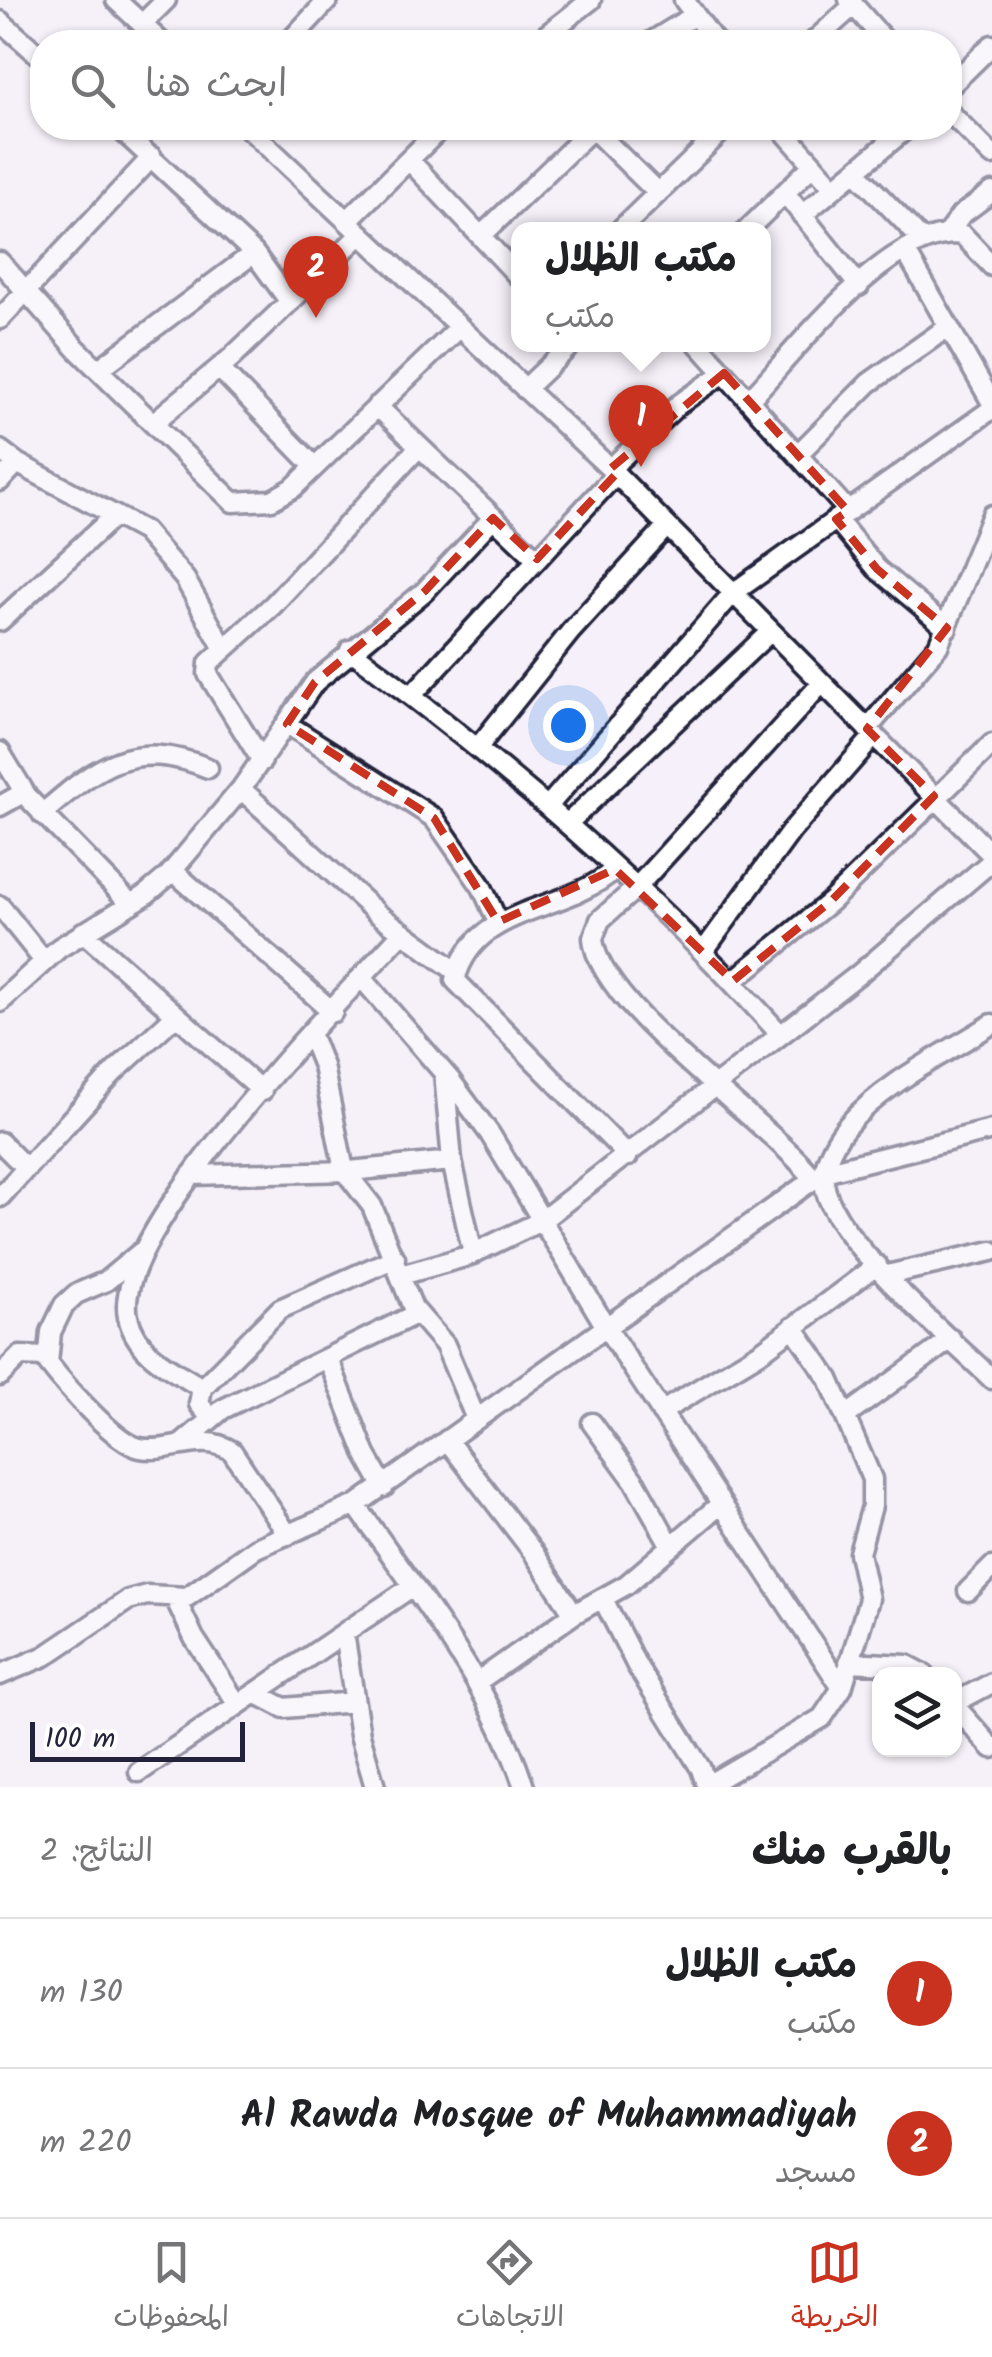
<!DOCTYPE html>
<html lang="ar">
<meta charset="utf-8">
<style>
:root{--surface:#fff;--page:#f6f6f6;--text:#202124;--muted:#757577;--line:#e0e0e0;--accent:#c8321e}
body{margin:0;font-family:Kalam,"Playpen Sans Arabic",sans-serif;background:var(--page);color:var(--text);direction:rtl}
.controls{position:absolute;right:30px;bottom:30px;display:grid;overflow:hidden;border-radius:20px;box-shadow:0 2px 8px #0004}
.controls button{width:90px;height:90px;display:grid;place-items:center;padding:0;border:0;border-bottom:2px solid var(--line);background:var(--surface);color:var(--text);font:50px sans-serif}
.scale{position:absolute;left:30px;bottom:25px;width:215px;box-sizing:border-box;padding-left:10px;border:5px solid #22223b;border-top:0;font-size:28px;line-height:35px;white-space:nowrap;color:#22223b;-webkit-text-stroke:8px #fff;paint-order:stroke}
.you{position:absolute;left:568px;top:725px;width:35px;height:35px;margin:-25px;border:8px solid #fff;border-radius:50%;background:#1a73e8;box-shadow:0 0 0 15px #1a73e833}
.badge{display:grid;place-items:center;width:65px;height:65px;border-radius:50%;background:var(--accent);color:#fff;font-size:32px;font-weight:700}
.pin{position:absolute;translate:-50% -82px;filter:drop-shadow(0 2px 5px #0008)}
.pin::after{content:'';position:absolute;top:52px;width:35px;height:30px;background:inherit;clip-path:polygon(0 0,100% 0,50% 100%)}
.popup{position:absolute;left:511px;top:222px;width:260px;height:130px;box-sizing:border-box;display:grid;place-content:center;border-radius:20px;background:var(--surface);filter:drop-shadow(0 2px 8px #0005);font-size:32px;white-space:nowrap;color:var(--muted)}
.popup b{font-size:38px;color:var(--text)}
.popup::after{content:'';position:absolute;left:50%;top:100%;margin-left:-20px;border:20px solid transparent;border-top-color:var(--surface)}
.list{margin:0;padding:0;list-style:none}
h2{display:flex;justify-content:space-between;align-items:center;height:130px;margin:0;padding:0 40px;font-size:42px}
h2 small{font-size:32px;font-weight:400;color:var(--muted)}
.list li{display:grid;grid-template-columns:65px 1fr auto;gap:30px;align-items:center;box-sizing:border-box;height:150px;padding:0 40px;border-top:2px solid var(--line)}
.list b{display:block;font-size:38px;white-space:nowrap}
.list p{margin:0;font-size:32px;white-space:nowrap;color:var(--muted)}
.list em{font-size:32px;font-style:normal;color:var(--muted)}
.icon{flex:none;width:55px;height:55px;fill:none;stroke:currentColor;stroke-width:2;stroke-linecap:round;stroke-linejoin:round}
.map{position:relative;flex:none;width:992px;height:1787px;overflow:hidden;direction:ltr}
.search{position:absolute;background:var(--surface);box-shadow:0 2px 8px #0004;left:30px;right:30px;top:30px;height:110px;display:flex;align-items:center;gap:25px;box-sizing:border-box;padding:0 35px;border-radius:40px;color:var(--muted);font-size:38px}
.sheet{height:430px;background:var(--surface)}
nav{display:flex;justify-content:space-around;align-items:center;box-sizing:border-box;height:140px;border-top:2px solid var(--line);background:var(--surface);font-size:28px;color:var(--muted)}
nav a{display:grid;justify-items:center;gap:5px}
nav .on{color:var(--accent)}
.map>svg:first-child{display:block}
</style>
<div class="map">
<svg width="992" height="1787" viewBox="0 0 992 1787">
<rect width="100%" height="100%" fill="#f5f0f9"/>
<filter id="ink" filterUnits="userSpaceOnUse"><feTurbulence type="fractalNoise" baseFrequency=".01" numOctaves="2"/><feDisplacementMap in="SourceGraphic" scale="20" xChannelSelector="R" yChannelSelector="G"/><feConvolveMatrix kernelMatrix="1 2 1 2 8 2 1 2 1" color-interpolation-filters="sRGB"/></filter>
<g filter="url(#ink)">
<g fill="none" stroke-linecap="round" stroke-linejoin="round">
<defs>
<path id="minor" d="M116 0 161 42
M684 0 715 42
M849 0 886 42
M0 21 42 58
M142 24 166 0
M289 42 328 0
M537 42 591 0
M651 42 695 15
M813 42 854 5
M950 86 992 45
M950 113 992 155
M119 128 254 253 290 302
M248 128 616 474 992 855
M592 128 658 193
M781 128 834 188
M409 160 518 276
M855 171 923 241
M785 193 859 286
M802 215 907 128
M348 220 441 128
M620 230 725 128
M747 230 813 165
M946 235 961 215 992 192
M481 236 593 128
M905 250 992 403
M0 262 77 349 233 502 272 500 293 488 460 327
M0 319 152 157
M698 344 848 511
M219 368 314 466
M99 369 254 253
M525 389 572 344
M749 400C794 353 891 224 963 235L992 266
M377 406 537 559
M154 422 231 358 361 234
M0 450 17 463
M798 454 869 383 948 327
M610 469 678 405 724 373
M0 481 17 463 144 531 185 579 223 647
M836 519 877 569 947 628
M0 621 114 516
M350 650C507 766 649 888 780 1034
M412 695 616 474
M287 724 434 818 482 887 498 922
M867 729 938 646 992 515
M479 746 571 631 667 526
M0 752 28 798 131 904
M262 761 208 674 209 663 273 605 419 447
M241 789 378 914 457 972
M0 806 23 793
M548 806 733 593 992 409
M42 814C98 765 133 738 208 768
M567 824 771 631
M615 869C564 915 475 903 455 980L628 1156
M173 871 333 1012
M0 906 44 961
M83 932 262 1091
M703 952 792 830 874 736
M362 978 451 1081 490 1134 606 1327 842 1688
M733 981 831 901 992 744
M0 1002 59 948 144 896 168 876 241 789 315 682 425 591 493 518
M992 1024C945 1054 884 1083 847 1126 836 1139 822 1164 824 1182 829 1237 950 1338 992 1379
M311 1036 323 1066 344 1170 372 1206 413 1308 445 1345 476 1419
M444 1073 452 1161 473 1254
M0 1142 26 1168
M191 1175 350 1171 452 1161
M814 1179C770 1122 597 1006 593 938L600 920 636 888 822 683
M0 1197 114 1072 175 1016
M141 1252 106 1281 76 1294 64 1305 51 1332 48 1363C64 1384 115 1443 140 1448 172 1454 201 1431 232 1451L288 1535
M401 1275 468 1256 541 1221 859 974 992 861
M887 1275 992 1251
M328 1358 366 1455 384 1487
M0 1376 20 1356 46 1357
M202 1388C172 1369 137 1355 128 1317 109 1233 344 998 403 932
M661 1412 762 1351 877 1265
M846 1416 951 1339
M211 1418 199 1404 202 1388 280 1309 395 1258
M592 1423 635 1482 671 1546
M447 1440 533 1552 574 1614
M184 1442 223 1409 416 1314
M356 1505C418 1595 489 1681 524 1787
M968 1591 992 1567
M603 1599 637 1666 701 1769 707 1787
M176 1600 194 1638 238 1705
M344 1633 360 1735 375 1787
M849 1662 907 1665 924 1674
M0 1675 45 1656 128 1600 147 1595 187 1597 256 1548 356 1505 824 1172 992 1130
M477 1682 574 1614 626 1585 721 1504
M255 1693 284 1708 354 1702
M954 1703 992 1683
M954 1705 992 1748
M139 1772 413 1586
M706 1786 822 1718 842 1688 869 1599 859 1553 872 1506V1479L829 1379 793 1327"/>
</defs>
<use href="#minor" stroke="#22223b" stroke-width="25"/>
<use href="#minor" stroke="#fff" stroke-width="18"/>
</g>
</g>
<path d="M0 0H992V1787H0ZM724 373 848 511 836 519 877 569 947 628 867 729 934 796 831 901 733 981 615 869 498 922 434 818 287 724 315 682 425 591 493 518 537 559 616 474 610 469Z" fill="#f5f0f9" fill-opacity=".55" fill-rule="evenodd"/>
<path fill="none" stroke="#c8321e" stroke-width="8" stroke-dasharray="20 12" stroke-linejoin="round" d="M724 373 848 511 836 519 877 569 947 628 867 729 934 796 831 901 733 981 615 869 498 922 434 818 287 724 315 682 425 591 493 518 537 559 616 474 610 469Z"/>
</svg>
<div class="controls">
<button><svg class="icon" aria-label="layers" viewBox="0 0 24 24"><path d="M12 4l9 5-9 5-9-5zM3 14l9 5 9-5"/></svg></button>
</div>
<div class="scale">100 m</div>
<div class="you"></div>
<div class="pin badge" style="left:641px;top:467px">1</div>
<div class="popup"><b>مكتب الظلال</b>مكتب</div>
<div class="pin badge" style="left:316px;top:318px">2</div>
<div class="search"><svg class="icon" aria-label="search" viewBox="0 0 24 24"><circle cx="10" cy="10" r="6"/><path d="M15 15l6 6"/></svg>ابحث هنا</div>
</div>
<section class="sheet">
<h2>بالقرب منك<small>النتائج: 2</small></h2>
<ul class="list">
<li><span class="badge">1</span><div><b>مكتب الظلال</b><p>مكتب</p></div><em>130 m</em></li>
<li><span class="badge">2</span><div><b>Al Rawda Mosque of Muhammadiyah</b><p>مسجد</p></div><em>220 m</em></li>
</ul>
</section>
<nav>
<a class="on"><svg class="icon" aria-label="map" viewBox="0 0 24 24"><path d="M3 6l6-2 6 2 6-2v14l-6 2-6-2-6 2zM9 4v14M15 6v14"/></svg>الخريطة</a>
<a><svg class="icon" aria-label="directions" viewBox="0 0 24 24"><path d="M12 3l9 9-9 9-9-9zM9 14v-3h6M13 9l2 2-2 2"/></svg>الاتجاهات</a>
<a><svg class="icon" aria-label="saved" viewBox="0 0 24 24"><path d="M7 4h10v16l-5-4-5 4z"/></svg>المحفوظات</a>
</nav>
